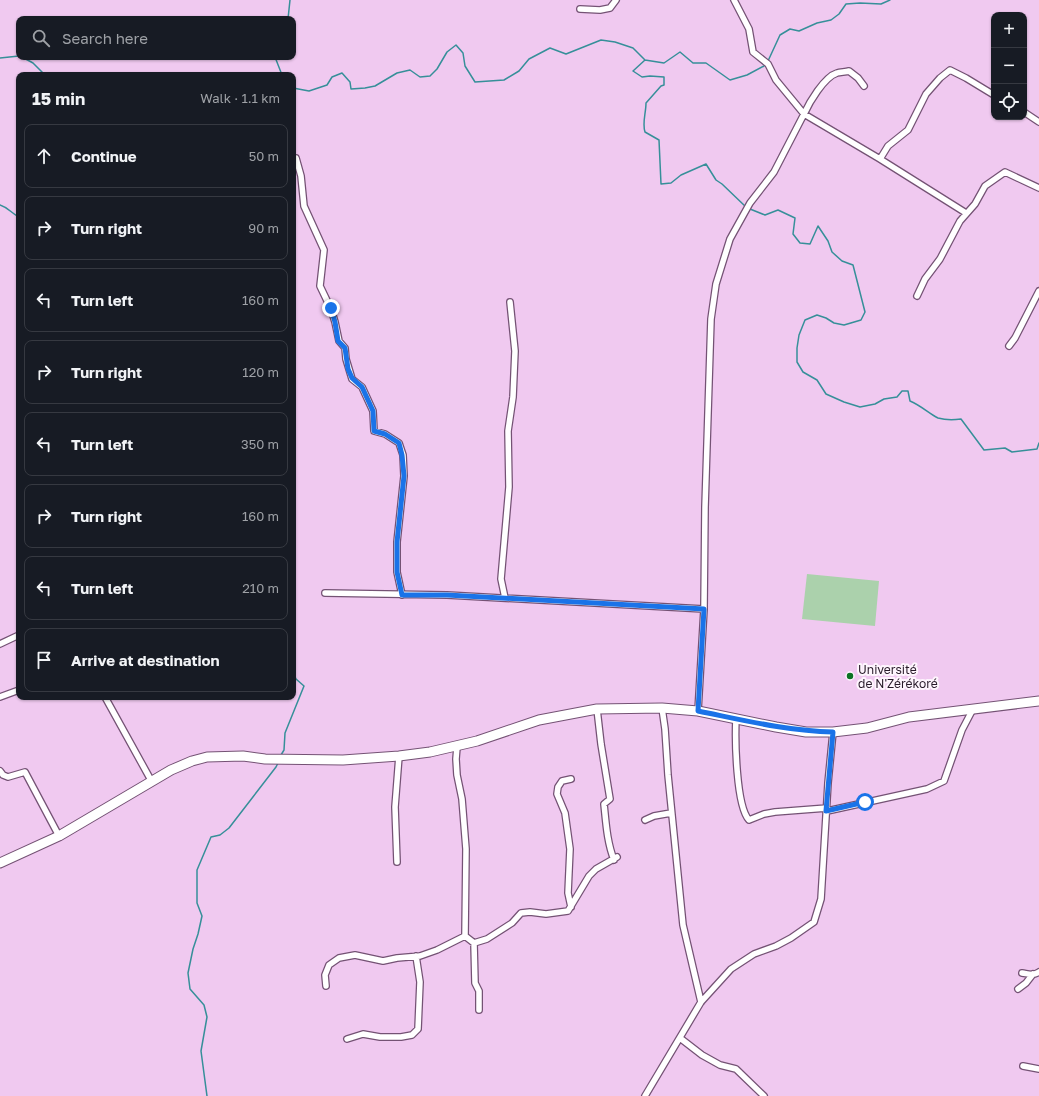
<!DOCTYPE html>
<meta charset="utf-8">
<style>
:root{--surface:#171b24;--page:#242831;--text:#f1f3f6;--muted:#9ea1a6;--line:#363941}
body{margin:0;font-family:"Golos Text",sans-serif;background:var(--page);color:var(--text)}
.controls{position:absolute;right:12px;top:12px;display:grid;overflow:hidden;border-radius:8px;box-shadow:0 1px 3px #0004}
.controls button{width:36px;height:36px;display:grid;place-items:center;padding:0;border:0;border-bottom:1px solid var(--line);background:var(--surface);color:var(--text);font:20px sans-serif}
.stop{position:absolute;width:12px;height:12px;margin:-9px;border:3px solid #1a73e8;border-radius:50%;background:#fff}
.stop.end{background:#1a73e8;border-color:#fff;box-shadow:0 1px 4px #0008}
.list{margin:0;padding:0;list-style:none}
h2{display:flex;justify-content:space-between;align-items:center;height:52px;margin:0;padding:0 16px;font-size:17px}
h2 small{font-size:13px;font-weight:400;color:var(--muted)}
.list li{display:grid;grid-template-columns:26px 1fr auto;gap:12px;align-items:center;box-sizing:border-box;height:64px;margin:0 8px 8px;padding:0 8px;border:1px solid var(--line);border-radius:8px}
.list b{display:block;font-size:15px;white-space:nowrap}
.list em{font-size:13px;font-style:normal;color:var(--muted)}
.icon{flex:none;width:22px;height:22px;fill:none;stroke:currentColor;stroke-width:2;stroke-linecap:round;stroke-linejoin:round}
.map{position:relative;flex:none;width:1039px;height:1096px;overflow:hidden}
.search{position:absolute;background:var(--surface);box-shadow:0 1px 3px #0004;left:16px;top:16px;width:280px;height:44px;display:flex;align-items:center;gap:10px;box-sizing:border-box;padding:0 14px;border-radius:8px;color:var(--muted);font-size:15px}
.panel{position:absolute;background:var(--surface);box-shadow:0 1px 3px #0004;left:16px;top:72px;width:280px;height:628px;border-radius:8px}
.map>svg:first-child{display:block}
</style>
<div class="map">
<svg width="1039" height="1096" viewBox="0 0 1039 1096">
<rect width="100%" height="100%" fill="#f0c9f0"/>
<path fill="#abd1ac" d="M807 574 879 581 875 626 802 619Z"/>
<g fill="none" stroke-linecap="round" stroke-linejoin="round">
<path stroke="#368f99" stroke-width="1.5" d="M288 19 290 0
M22 57 33 63 45 75
M275 57 282 75
M0 58 19 56
M645 60 633 71 642 77 650 76 664 77V85L661 86 646 103C646 113 642 123 645 132L659 140 661 184 671 183 681 175 706 164 716 180 722 184 746 207
M768 61 780 35 790 29 799 31 817 23 831 20 839 14 846 4 860 3 881 4 890 0
M152 75H154
M293 88 309 91 327 85 332 77 342 73 350 82 351 89 365 88 375 86 397 73 410 70 420 77 430 76 437 69 447 52 456 45 463 53 465 66 475 82 504 80 519 71 529 59 550 48 566 54 601 40 615 42 633 48 645 60 664 63 680 52 693 63H706L730 80 747 75 764 66 766 64
M0 205C9 208 11 213 19 217
M750 209 765 215 778 210 795 218 793 234 800 243 810 244 818 226 828 241 832 252 842 261 853 265 865 312 861 320 844 325 834 323 826 318 817 315 805 320 799 335 797 348V362L803 372 817 380 826 394 844 402 860 407 875 404 884 399 897 397 902 391H908L910 401C920 405 930 414 938 418 945 420 954 420 961 419L984 450 1005 448 1012 452 1037 449 1039 443
M281 755 284 750 285 733 304 686 296 679 293 672
M207 1096 201 1051 207 1017 204 1005 190 989 188 973 193 949 198 934 202 916 197 903V870L211 837 220 835 229 828 276 767 278 763"/>
<defs>
<path id="minor" d="M734 0 749 29 753 52 768 64 776 80 804 114C809 103 824 77 837 73 840 72 845 72 849 71L858 78 864 86
M580 9 600 10 610 8 616 0
M1024 112 1039 122
M296 158 301 176 304 206 324 250 320 286 331 309 335 322 339 341 345 348 346 359 352 379 362 387 373 411 374 431 385 434 399 443 403 455 404 476 397 542V572L402 595
M880 159 888 146 908 130 926 94 940 78 950 70 966 78 994 95
M917 296 925 279 940 259 960 221 975 204 985 186 1005 172 1039 188
M1009 346 1015 338 1039 291
M325 593 447 595 704 609
M505 598 501 579 509 487 508 431 513 397 515 351 510 302
M0 644 19 635
M0 697 19 690
M105 697 152 782
M662 708 665 729 668 775 683 925 701 1002
M597 709 601 744 610 799 604 804C606 823 607 842 614 860
M698 711 704 609 705 507 711 319 716 284 730 239 750 203 774 172 804 114 880 159 966 213
M736 719C735 739 736 806 749 820L764 814 775 812 827 808
M457 747 456 759 457 775 462 799 466 849 465 936 474 943 475 983 479 991V1010
M0 771 3 775 8 777 25 772 59 836
M827 811 927 789 944 781 962 730 973 709
M645 820 654 816 671 813
M397 862 395 807 399 756
M571 907 568 893 570 849 565 813 557 794 558 787 562 781 571 779
M474 943 487 939 512 923 521 913 530 912 546 914 568 911 589 876 596 869 617 857
M1022 973C1029 974 1033 976 1039 972
M326 986 325 975 329 965 339 958 355 955 383 961 397 958 420 956 437 950 465 936
M1018 989 1026 983 1033 974
M680 1038 702 1055 720 1065 736 1069 764 1096
M347 1039 363 1034 380 1037H401L412 1035 418 1029 420 982 416 956
M1023 1066 1039 1069
M645 1096 701 1002 731 969 754 954 776 946 791 938 814 922 821 899 828 783 833 732"/>
<path id="primary" d="M0 863 59 836 171 770 192 761 207 757 243 756 265 759 343 760 399 756 430 752 477 741 539 720 597 709 662 708 698 711 776 727 806 732H833L867 728 909 717 1039 701"/>
</defs>
<use href="#minor" stroke="#745274" stroke-width="8"/>
<use href="#primary" stroke="#745274" stroke-width="11"/>
<use href="#minor" stroke="#fff" stroke-width="5.5"/>
<use href="#primary" stroke="#fff" stroke-width="9"/>
</g>
<g fill="none" stroke-linecap="round" stroke-linejoin="round">
<path stroke="#1a73e8" stroke-width="5" d="M331 308 335 322 338 341 345 348 348 369 352 378 362 387 373 411 374 431 385 434 399 443 402 455 404 476 397 542V572L402 595H447L704 609 698 711C743 720 787 731 833 732L826 811 865 802"/>
</g>
<circle fill="#0b7223" stroke="#fef5fd" stroke-width="1.5" cx="850" cy="676" r="4"/>
<g text-anchor="middle" dominant-baseline="central" stroke-width="4" stroke-linejoin="round" paint-order="stroke">
<g font-size="12" fill="#271928" stroke="#fef5fd" text-anchor="start">
<text x="858" y="669">Université<tspan x="858" dy="14">de N'Zérékoré</tspan></text>
</g>
</g>
</svg>
<div class="controls">
<button>+</button>
<button>−</button>
<button><svg class="icon" aria-label="locate" viewBox="0 0 24 24"><circle cx="12" cy="12" r="6"/><path d="M12 2v4M12 18v4M2 12h4M18 12h4"/></svg></button>
</div>
<div class="stop" style="left:865px;top:802px"></div>
<div class="stop end" style="left:331px;top:308px"></div>
<div class="search"><svg class="icon" aria-label="search" viewBox="0 0 24 24"><circle cx="10" cy="10" r="6"/><path d="M15 15l6 6"/></svg>Search here</div>
<section class="panel">
<h2>15 min<small>Walk · 1.1 km</small></h2>
<ul class="list">
<li><svg class="icon" aria-label="ahead" viewBox="0 0 24 24"><path d="M12 20V5M6 11l6-6 6 6"/></svg><div><b>Continue</b></div><em>50 m</em></li>
<li><svg class="icon" aria-label="right" viewBox="0 0 24 24"><path d="M7 20v-9h11M14 6l5 5-5 5"/></svg><div><b>Turn right</b></div><em>90 m</em></li>
<li><svg class="icon" aria-label="left" viewBox="0 0 24 24"><path d="M17 20v-9H6M10 6l-5 5 5 5"/></svg><div><b>Turn left</b></div><em>160 m</em></li>
<li><svg class="icon" aria-label="right" viewBox="0 0 24 24"><path d="M7 20v-9h11M14 6l5 5-5 5"/></svg><div><b>Turn right</b></div><em>120 m</em></li>
<li><svg class="icon" aria-label="left" viewBox="0 0 24 24"><path d="M17 20v-9H6M10 6l-5 5 5 5"/></svg><div><b>Turn left</b></div><em>350 m</em></li>
<li><svg class="icon" aria-label="right" viewBox="0 0 24 24"><path d="M7 20v-9h11M14 6l5 5-5 5"/></svg><div><b>Turn right</b></div><em>160 m</em></li>
<li><svg class="icon" aria-label="left" viewBox="0 0 24 24"><path d="M17 20v-9H6M10 6l-5 5 5 5"/></svg><div><b>Turn left</b></div><em>210 m</em></li>
<li><svg class="icon" aria-label="arrive" viewBox="0 0 24 24"><path d="M6 21V4h12l-3 4 3 4H6"/></svg><div><b>Arrive at destination</b></div></li>
</ul>
</section>
</div>
